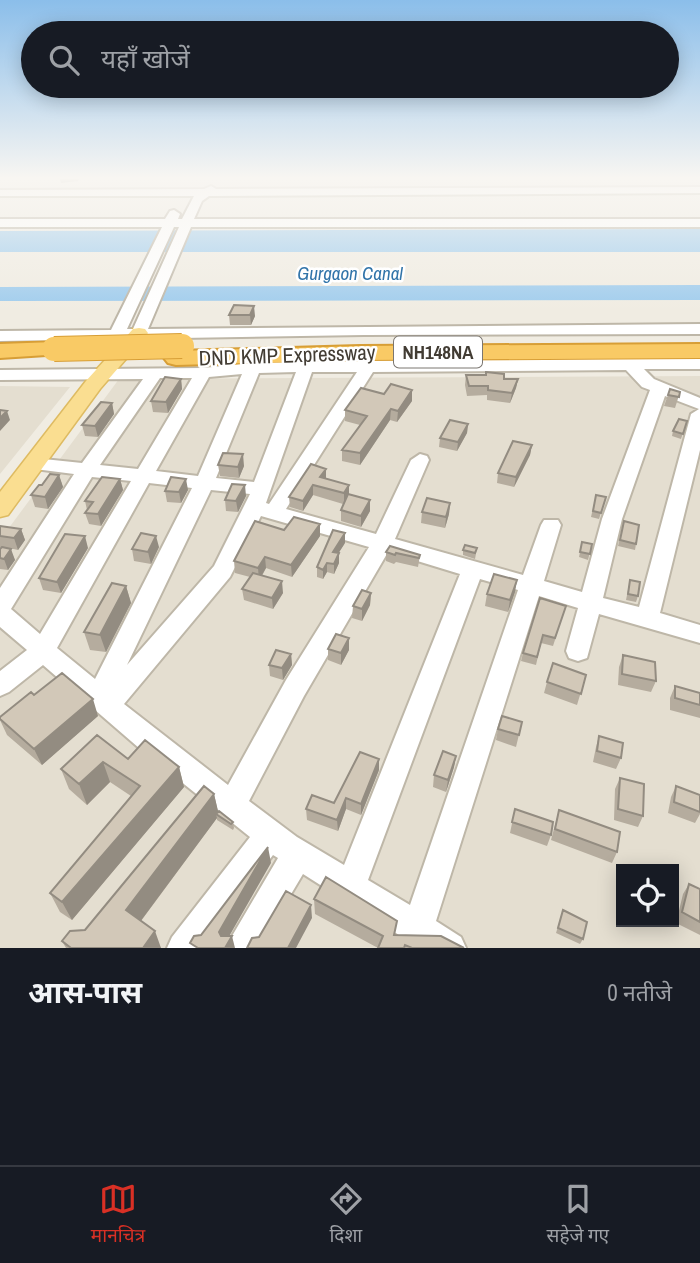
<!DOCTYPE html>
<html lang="hi">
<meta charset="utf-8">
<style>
:root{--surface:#171b24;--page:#242831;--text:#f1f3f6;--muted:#9ea1a6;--line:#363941;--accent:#d93025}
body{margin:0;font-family:"Archivo Narrow","Noto Sans Devanagari",sans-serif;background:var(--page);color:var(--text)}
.controls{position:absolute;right:21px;bottom:21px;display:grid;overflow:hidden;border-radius:0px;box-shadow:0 4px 18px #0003}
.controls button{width:63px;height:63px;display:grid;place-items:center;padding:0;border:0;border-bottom:2px solid var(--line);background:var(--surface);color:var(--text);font:35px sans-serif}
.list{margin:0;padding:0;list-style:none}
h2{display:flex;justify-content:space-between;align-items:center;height:91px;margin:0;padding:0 28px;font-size:30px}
h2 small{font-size:23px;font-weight:400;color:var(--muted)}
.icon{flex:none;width:38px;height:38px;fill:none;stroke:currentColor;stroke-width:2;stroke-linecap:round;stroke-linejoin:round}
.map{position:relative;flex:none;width:700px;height:948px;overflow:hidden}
.search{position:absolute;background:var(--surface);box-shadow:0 4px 18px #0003;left:21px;right:21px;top:21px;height:77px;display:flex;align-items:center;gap:18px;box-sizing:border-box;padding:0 24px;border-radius:38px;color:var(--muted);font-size:26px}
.sheet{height:217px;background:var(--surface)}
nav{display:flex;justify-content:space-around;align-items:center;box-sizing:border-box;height:98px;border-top:2px solid var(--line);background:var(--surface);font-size:19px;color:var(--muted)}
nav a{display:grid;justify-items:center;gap:4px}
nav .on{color:var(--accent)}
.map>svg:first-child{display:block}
</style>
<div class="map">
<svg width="700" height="948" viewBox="0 0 700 948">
<rect width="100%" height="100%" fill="#f0ece2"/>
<path fill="#e4ded0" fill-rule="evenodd" d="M700 376V948H0V540L119 379ZM621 869H674V922H621Z
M0 386 70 387 0 474Z"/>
<path fill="#9fcced" d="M700 229V252H0V231Z
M700 285V300L0 301V287Z"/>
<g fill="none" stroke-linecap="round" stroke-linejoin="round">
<defs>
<path id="minor" d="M211 186 216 189 700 187V193L209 196 202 201 194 219H700V227H191L148 329 700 324V334L364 335 0 341V331L111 330 162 227H0V219H165L170 211 174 210 180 214 178 219H182L194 196H0V190L204 189ZM174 227H179L133 329H127Z
M700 359V369H644L654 379 700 398V450L660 613 700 625V643L599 614 587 658 578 661 569 658 566 651 578 608 539 596 436 921 461 937 466 948H395L399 935 303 874 259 948H225L278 858 273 855 203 948H167L172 937 250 837 139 748 43 665 9 692 0 696V671L27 650 0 627V588L74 474 27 468 25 464 27 460 34 458 82 463 143 379 0 380V370L203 368 253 363 369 361ZM626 370 642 387 650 390 602 519 582 592 544 581 561 525 558 520H544L541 525 523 575 395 539 429 460 427 456 420 454 411 460 376 534 286 509 373 372ZM296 372 254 482 216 478 259 373ZM312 372H357L269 504 266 503ZM242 374 198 476 156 471 209 377ZM160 378H192L138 469 100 465ZM665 396 699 409 691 414 639 607 603 598 622 519ZM92 477 131 481 40 634 11 609ZM149 483 192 488 95 679 57 648ZM211 490 250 494 214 566 127 665ZM261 516 369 547 286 680 228 785 124 704 230 577ZM388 552 460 574 344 865 297 837 249 801 304 696ZM480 579 518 590 410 905 368 880Z"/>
<path id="major" d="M139 328 145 329 148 333 145 337 100 389 8 515 0 517V492L86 381 133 329Z"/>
<path id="highway" d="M54 342 62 344 65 349 62 354 0 358V344Z
M700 344V358L360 360 176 365 168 363 164 358 168 353 176 351 360 346Z"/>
</defs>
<use href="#minor" stroke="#beb7a8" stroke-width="4"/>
<use href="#major" stroke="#debb62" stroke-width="3"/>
<use href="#highway" stroke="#d79e36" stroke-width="4"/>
<use href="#minor" fill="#fff" fill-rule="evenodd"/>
<use href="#major" fill="#fade91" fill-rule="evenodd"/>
<use href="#highway" fill="#f9ca65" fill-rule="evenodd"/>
<defs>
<path id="highway-bridge" d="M54 349 182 346"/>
</defs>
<use href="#highway-bridge" stroke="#d79e36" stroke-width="26" stroke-linecap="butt"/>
<use href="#highway-bridge" stroke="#f9ca65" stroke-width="24"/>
</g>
<path fill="#b5ac9e" d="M234 305 255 316 251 325H230L229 315Z
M486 372 504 379H518L516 388 510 403 487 400V395L467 396 465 385 466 375H486Z
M181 379 182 389 168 413 153 412 151 401Z
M670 389 680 392 675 408 664 406Z
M412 401 397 422 390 420 360 465 342 461V450L360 425 345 421V410Z
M112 403 114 414 98 437 85 436 82 425Z
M687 421 681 439 672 436 673 431Z
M468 424 467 433 457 451 439 447 440 438Z
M532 445 530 455 514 487 497 483 498 473Z
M218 465 244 466 239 478 220 476Z
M59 475 63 487 48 509 35 507 31 495 42 485Z
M120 479 123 490 101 526 89 524 85 513 87 510 85 501Z
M326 479 349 495 370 511 361 527 341 521V510L343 504 313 495 303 511 290 507 289 497Z
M188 490 181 503 167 502 165 491Z
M596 495 606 497 599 519 591 517Z
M246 496 238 512 226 511 225 500Z
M450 503 449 514 445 528 421 523 422 512Z
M624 521 636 544 635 550 618 546Z
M0 526 21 529 25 540 18 550 9 548 15 560 8 570 0 569V549L2 547H0Z
M284 530 320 536 292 577 266 568 262 576 283 593 273 609 244 600 242 589 250 577 235 573 234 561Z
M582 542 592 544 588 560 579 557Z
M345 543 338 553 339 563 334 574 327 572 323 579 317 577V567Z
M159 547 151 564 134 561 132 549Z
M88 548 61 593 43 590 39 578Z
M477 548 475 559 463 555V550Z
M386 552 420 555 418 567 396 562 394 564 386 561Z
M630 580 638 596 636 602 626 600Z
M126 586 131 603 106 652 90 650 84 632Z
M515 592 508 612 485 606 487 594Z
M371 593 370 605 362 621 352 618 353 606Z
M566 606 553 646 541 643 536 665 521 661 523 653Z
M328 649 349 650 341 665 328 660Z
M291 654 292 665 283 680 270 676 269 665Z
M623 655 656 681 651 692 618 685 619 667Z
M586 675 577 705 544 693 547 682Z
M675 686 700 693V718L670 710V698Z
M34 695 98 716 42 765 7 735 0 720V717Z
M522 722 516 747 496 740 498 729Z
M97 735 128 759 179 767 184 787 72 920 60 912 50 893 131 796 110 782 87 805 69 789 61 769Z
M599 736 621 758 616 769 593 762 596 747Z
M456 756 454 767 446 792 433 787 434 775Z
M379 770 361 815 346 809 338 831 307 820 306 809 334 803Z
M620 778 643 816 638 827 614 820 615 789Z
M676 786 700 812V814L695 823 668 813 671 797Z
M214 794 218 812 233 822 234 828 233 830 217 820V818L141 921 161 948H66L62 941 85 930Z
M515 809 551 835 547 846 510 833Z
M559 810 617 852 612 863 551 840Z
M689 884 700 889V935L676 923 683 894Z
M314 899 396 935 464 948H378L315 914Z
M563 910 583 939 580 944 556 933Z"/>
<path fill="#938c81" d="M60 179H79L78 181 61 183Z
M254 306 255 316 251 325 250 315Z
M181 379 182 389 168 413 166 402Z
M518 379 516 388 510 403 512 393Z
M412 390V401L397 422 398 411Z
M112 403 114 414 98 437 95 426Z
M391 409 390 420 360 465V453Z
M7 411 10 420 0 431V418Z
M468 424 467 433 457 451 458 442Z
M532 445 530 455 514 487 516 477Z
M243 454 244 466 239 478 238 467Z
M326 469V479L320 477Z
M59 475 63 487 48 509 45 497Z
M120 479 123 490 101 526 98 514Z
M186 479 188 490 181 503 179 492Z
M245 485 246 496 238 512 236 501Z
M313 485V495L303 511V501Z
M349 485V495L344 504V493Z
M370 500V511L361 527V516Z
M450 503 449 514 445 528 446 517Z
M320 524V536L292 577 291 565Z
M21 529 25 540 18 550 14 538Z
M345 533V543L333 562V552Z
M85 536 88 548 61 593 57 582Z
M156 536 159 547 151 564 148 552Z
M11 549 15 560 8 570 4 559Z
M339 553V563L334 574V564Z
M265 557 266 568 259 580 258 568Z
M327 563V572L323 579V570Z
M517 580 515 592 508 612 510 600Z
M282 581 283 593 273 609 272 598Z
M126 586 131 603 106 652 100 635Z
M371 593 370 605 362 621V609Z
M349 638V650L341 665V653Z
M291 654 292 665 283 680 282 668Z
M93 699 98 716 42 765 34 749Z
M456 756 454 767 446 792 448 780Z
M379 759V770L361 815V804Z
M103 762 110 782 87 805 79 784Z
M179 767 184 787 72 920 62 902Z
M214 794 219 815 216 814 217 818 134 930 126 910Z
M346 798V809L338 831 337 820Z
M268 847 271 863 223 947 219 932Z
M311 905 312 918 296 948H288Z
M155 931 161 948H143Z
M232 936 235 948H225Z"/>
<path fill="#d2c8b8" stroke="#938c81" stroke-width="2" d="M234 305 254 306 250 315H229Z
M486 372 504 374V379H518L512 393 488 390V386H469L466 375H486Z
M165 377 181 379 166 402 151 401Z
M391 384 412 390 398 411 391 409 360 453 342 450 367 416 345 410 361 388 384 394Z
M670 389 680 392 679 397 668 395Z
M101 402 112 403 95 426 82 425Z
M0 410 7 411 0 418Z
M679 419 687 421 683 434 673 431Z
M450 420 468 424 458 442 440 438Z
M513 441 532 445 516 477 498 473Z
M223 453 243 454 238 467 218 465Z
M311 464 326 469 320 477 349 485 344 493 313 485 303 501 289 497Z
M50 474 59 475 45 497 31 495 39 485H42Z
M102 477 120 479 98 514 85 513 93 502 85 501Z
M171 477 186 479 179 492 165 491Z
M232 484 245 485 236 501 225 500Z
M348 494 370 500 361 516 341 510Z
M596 495 606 497 601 513 593 511Z
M427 498 450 503 446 517 422 512Z
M294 517 320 524 291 565 265 557 258 568 234 561 255 521 284 530Z
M624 521 639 525 636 544 620 540Z
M0 526 21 529 14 538 0 536Z
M333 530 345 533 333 552 339 553 334 564 327 563 323 570 317 567Z
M141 533 156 536 148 552 132 549Z
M65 534 85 536 57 582 39 578Z
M582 542 592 544 590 554 580 552Z
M465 545 477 548 475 553 463 550Z
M390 546 420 555 419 558 396 553 395 555 386 552Z
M2 547 11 549 4 559 0 558V549Z
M253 573 282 581 272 598 242 589Z
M494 574 517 580 510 600 487 594Z
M630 580 640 582 638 596 628 594Z
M112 583 126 586 100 635 84 632Z
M362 590 371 593 362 609 353 606Z
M540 598 566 606 555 638 543 635 537 657 523 653Z
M336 634 349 638 341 653 328 649Z
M276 650 291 654 282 668 269 665Z
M623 655 655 662 656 681 622 674Z
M553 663 586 675 581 694 547 682Z
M62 673 93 699 34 749 0 719V717L31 692 34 695Z
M675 686 700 693V705L675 698Z
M502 716 522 722 519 735 498 729Z
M97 735 128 759 145 740 179 767 62 902 50 893 140 786 103 762 79 784 61 769Z
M599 736 623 743 621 758 597 751Z
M443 751 456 756 448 780 434 775Z
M360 752 379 759 361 804 346 798 337 820 306 809 312 795 334 803Z
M620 778 644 784 643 816 618 809Z
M204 786 214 794 126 910 155 931 143 948H71L62 941 70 931 85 930Z
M676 786 700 795V812L674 802Z
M515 809 553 822 551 835 512 822Z
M559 810 620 832 617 852 555 829Z
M219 811 233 822 231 824 216 814Z
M268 847 219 932 221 936H232L225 948H198L190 943 194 936 201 935Z
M326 877 397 921 394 935 441 936 464 948H412L405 945 404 948H378L383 936 314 899Z
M689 884 700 889V922L682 912Z
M286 891 311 905 288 948H247L252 938 259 937Z
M563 910 587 922 583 939 558 928Z"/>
<linearGradient id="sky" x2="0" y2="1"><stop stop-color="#8bbeea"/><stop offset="0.57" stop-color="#f8f6f2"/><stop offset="1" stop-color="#f8f6f2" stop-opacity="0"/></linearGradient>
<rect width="700" height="312" fill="url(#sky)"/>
<g text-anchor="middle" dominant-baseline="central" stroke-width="5" stroke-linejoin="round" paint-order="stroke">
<g font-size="19" font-style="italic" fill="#3174a9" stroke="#fff">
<text x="350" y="273">Gurgaon Canal</text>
</g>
<rect fill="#fff" stroke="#7b7670" stroke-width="2" x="394" y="336.5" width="88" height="31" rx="5"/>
<g font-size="19" font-weight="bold" fill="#423c33">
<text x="438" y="352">NH148NA</text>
</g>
<g font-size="21" fill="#423c33" stroke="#fff">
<text transform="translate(287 355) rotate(-2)">DND KMP Expressway</text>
</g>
</g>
</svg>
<div class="controls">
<button><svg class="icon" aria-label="locate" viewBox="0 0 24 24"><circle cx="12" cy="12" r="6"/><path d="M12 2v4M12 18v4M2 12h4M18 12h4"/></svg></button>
</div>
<div class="search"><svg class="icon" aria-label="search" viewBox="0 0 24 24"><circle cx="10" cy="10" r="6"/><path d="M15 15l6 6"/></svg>यहाँ खोजें</div>
</div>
<section class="sheet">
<h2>आस-पास<small>0 नतीजे</small></h2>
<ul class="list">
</ul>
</section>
<nav>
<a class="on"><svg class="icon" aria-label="map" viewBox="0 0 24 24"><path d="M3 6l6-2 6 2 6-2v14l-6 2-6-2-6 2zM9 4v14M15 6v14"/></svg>मानचित्र</a>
<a><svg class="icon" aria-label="directions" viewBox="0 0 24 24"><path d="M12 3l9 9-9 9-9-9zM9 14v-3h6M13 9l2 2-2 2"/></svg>दिशा</a>
<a><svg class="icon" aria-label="saved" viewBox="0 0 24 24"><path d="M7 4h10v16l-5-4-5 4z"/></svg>सहेजे गए</a>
</nav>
